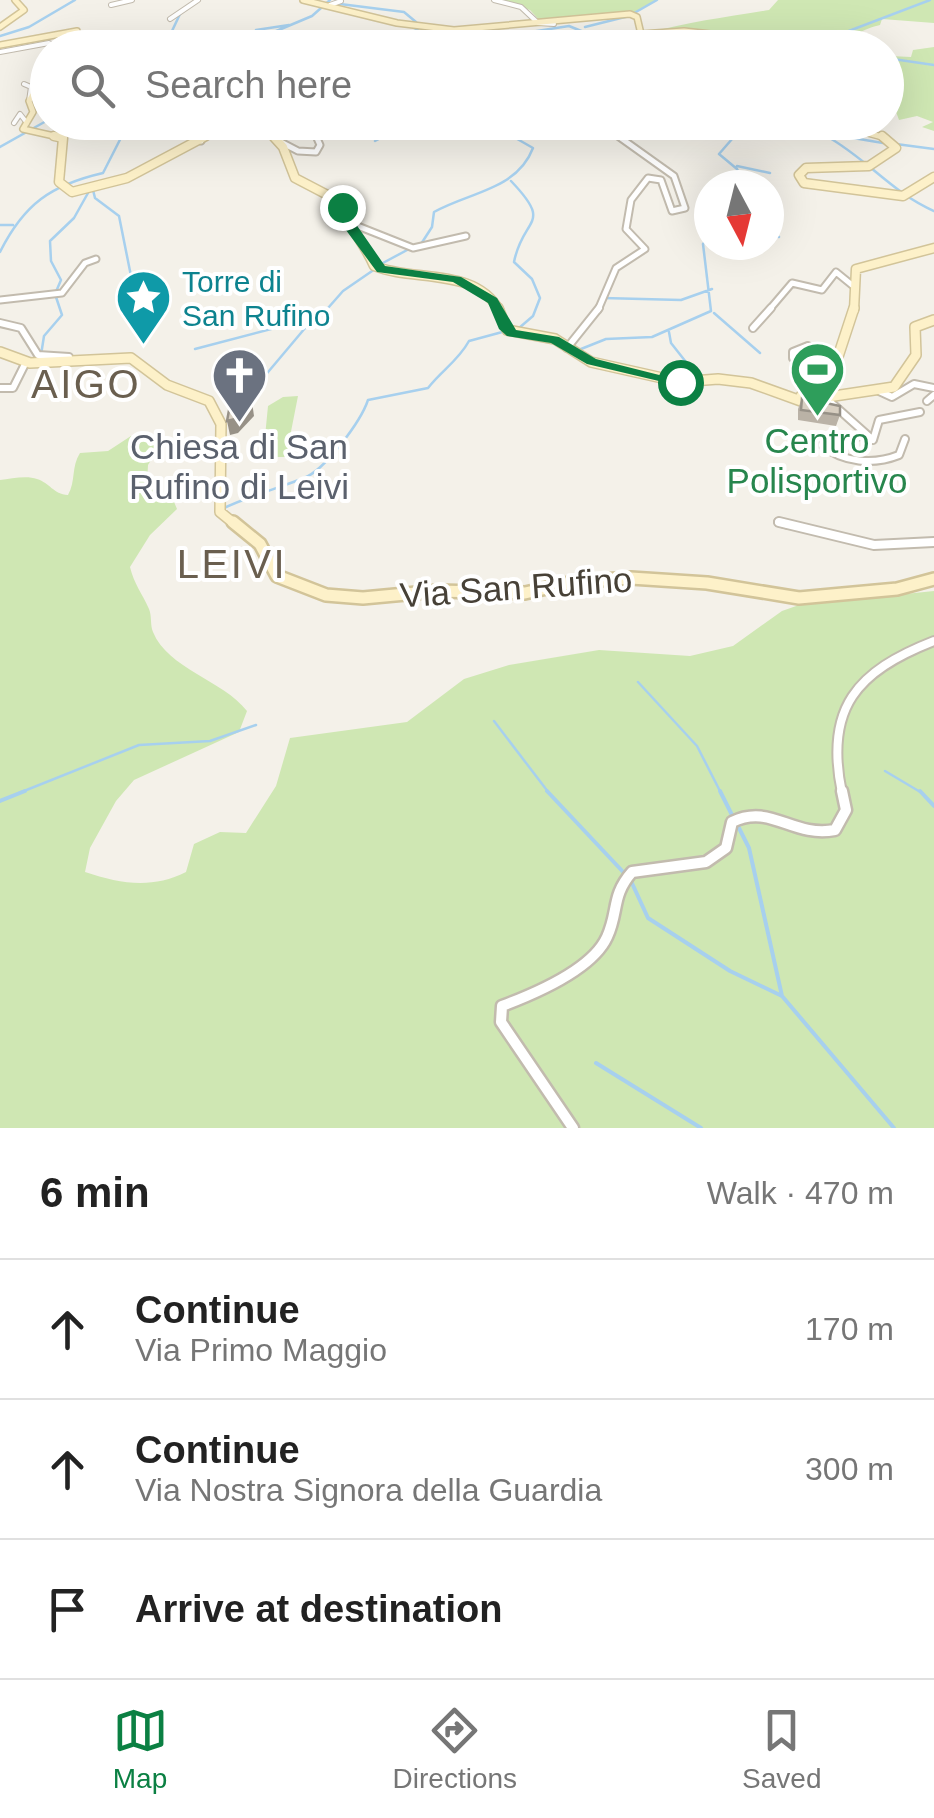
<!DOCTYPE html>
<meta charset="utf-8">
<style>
:root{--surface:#fff;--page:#f2f2f2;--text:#222;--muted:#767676;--line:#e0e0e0;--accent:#0b8043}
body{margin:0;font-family:Arial,sans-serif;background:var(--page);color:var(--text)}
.compass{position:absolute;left:694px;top:170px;width:90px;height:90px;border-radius:50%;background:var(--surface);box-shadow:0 10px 40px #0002;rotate:173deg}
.stop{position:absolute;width:30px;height:30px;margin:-22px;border:8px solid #0b8043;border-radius:50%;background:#fff}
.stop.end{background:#0b8043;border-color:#fff;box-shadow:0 2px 10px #0008}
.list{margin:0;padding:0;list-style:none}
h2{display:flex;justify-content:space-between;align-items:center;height:130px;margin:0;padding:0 40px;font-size:42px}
h2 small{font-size:32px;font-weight:400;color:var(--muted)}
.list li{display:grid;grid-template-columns:65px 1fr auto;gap:30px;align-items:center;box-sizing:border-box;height:140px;padding:0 40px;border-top:2px solid var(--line)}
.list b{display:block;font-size:38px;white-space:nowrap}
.list p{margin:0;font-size:32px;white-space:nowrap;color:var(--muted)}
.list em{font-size:32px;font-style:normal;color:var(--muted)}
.icon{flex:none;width:55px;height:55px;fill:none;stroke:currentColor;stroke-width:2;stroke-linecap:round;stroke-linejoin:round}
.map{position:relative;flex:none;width:934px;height:1128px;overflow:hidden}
.search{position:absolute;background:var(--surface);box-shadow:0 10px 40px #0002;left:30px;right:30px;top:30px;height:110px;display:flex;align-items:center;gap:25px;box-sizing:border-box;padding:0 35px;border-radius:55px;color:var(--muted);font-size:38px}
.sheet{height:550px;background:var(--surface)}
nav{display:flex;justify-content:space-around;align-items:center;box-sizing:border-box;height:140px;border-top:2px solid var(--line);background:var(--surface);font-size:28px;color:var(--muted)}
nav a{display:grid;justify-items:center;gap:5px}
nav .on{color:var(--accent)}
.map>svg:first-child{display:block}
</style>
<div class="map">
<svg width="934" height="1128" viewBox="0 0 934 1128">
<rect width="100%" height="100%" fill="#f4f1e9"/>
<path fill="#cfe7b3" d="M501 0H655C626 25 577 20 541 22L530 10Z
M778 0H934V23L882 19 880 25C865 28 844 41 837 42 773 44 711 29 647 33 689 22 726 17 769 10Z
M934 47V131L922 127 933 122 917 116 899 120 895 109 887 105 890 56 911 57 913 50Z
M298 396 286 457H263L268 406 283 397Z
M131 436 154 440 159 447 148 465 147 484 172 497 177 509 150 535 130 567C134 584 142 593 149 609 152 616 150 625 153 632 168 669 223 680 247 711L239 732 134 780 116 801 90 848 85 872C121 884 152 889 186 872L194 844 220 832 246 833 276 786 290 738 407 722 464 679 509 665 599 650 690 656 733 646 782 611 799 605 934 591V1128H0V480C11 479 26 475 37 479 50 483 53 494 68 495 76 481 71 467 80 453L108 451Z"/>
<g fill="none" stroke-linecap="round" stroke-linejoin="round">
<path stroke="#a7d0ee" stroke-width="2.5" d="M340 4 404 12 416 22
M585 27 629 16 657 0
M421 28 498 37 569 26 623 48
M256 30 289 25
M456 33 468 48
M0 36 29 27 75 0
M262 37 312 16 330 0
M812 45 930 0
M164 48 180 14
M381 48 418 29
M435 48 448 35
M633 48 681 38 748 48
M886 58 934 65
M37 100 48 96
M738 122 739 131 719 154 737 169 746 185
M758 122 883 143
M828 137C867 159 894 194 934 211
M375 141 411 122
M896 144 934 149
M0 147 48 120
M737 166 770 173
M511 181C554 226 523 216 514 262L532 279 540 298 533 316 519 328
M93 190 95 198 119 216 134 291
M0 225H13
M769 235 779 237
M421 244 432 227 434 212C469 192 517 190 533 148L512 136 523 122
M0 252C24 204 51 185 103 173L129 122
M381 264 409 249
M603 298 681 300 712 289
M714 313 760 353
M669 332 671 343 697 376
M195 349 321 316 343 291 375 269
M576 351 606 339 652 337 711 311 703 244 709 238
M41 355 44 336 62 315 55 294 61 280 51 261 50 241 74 218 88 193
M258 384 311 321
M222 509C249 496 276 489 304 478 325 470 361 421 368 400L428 388C442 370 458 361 469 341L506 331
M638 682 697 746 721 793
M494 721 549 793
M885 771 922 793
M19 793 139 745 210 741 256 725"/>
<path stroke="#a7d0ee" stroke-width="4" d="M547 791 626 875
M720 791 734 819
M920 791 934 806
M0 801 25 791
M738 826 749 848 782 996
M631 881 648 918 730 971 782 996 894 1128
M596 1063 701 1128"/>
<defs>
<path id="street-far4" d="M494 0 521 7 538 23 554 24
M111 5 132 0
M330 5 341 1
M170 19 198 0
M0 52 49 43 61 48
M24 84 31 87 29 101
M599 122 622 138
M14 123 20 114 27 123
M202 138 207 122
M317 138 312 127H350L346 122"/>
<path id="street-far3" d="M275 139 298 151 316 152 320 145 316 136
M201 141 203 136
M345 221 413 248 466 236
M0 300 62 293 85 263 96 259
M598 310 616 268 645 249 626 229 631 200 648 178 661 180 672 211 685 208 674 176 618 136
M769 310 792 283 822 290 836 272 852 285"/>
<path id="street-far2" d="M0 323 21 328 38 355 69 357
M753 328 771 308
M808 346 793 352V358L835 372
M567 348 599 308
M0 388H13L26 362
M879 391 892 397 914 384 934 388
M827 399 873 440 879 420 920 412
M927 401 934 395
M865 435 822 445C843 463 874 465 899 455L905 439
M778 522 788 525"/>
<path id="street-far1" d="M779 522 874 545 934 542
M842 793C824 708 857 671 934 641"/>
<path id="street" d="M573 1128 501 1022 502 1006C534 994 592 970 607 937 619 911 611 896 632 872L706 862 726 848 732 822C771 803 792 838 835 830L846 810 842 791"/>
<path id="secondary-far3" d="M303 0 397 23 454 30 630 14 637 17 641 34 684 31 835 48
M0 27 24 10 15 0
M0 45 77 31 67 48
M886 56V62
M48 70 29 101 33 112 23 129 63 138
M260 122 275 138
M827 122 886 138
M202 138 222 122"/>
<path id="secondary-far2" d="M54 136 63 138 59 182 72 192 127 178 206 136
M273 136 283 147 295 178 339 201C347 225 364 242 374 266 414 282 475 267 499 310
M882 136 896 148 869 166 806 168 799 175 804 183 903 196 934 177
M854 310 856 269 934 248"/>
<path id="secondary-far1" d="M498 308 507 330 555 339 591 362 680 382 718 379 751 383 801 401 894 387 916 355 915 327 934 320
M0 352 30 363 131 358 167 385 209 401 221 424 220 512 236 525
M801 396 829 384 854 308"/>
<path id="secondary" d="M233 522 260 544 277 576 326 595 363 598 438 591 525 593 573 582 631 578 707 583 799 598 897 589 934 579"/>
</defs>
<use href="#street-far4" stroke="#c2bbae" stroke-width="6"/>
<use href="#street-far3" stroke="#c2bbae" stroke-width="9"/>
<use href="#street-far2" stroke="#c2bbae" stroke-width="10"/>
<use href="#street-far1" stroke="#c2bbae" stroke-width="12"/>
<use href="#street" stroke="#c2bbae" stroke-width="15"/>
<use href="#secondary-far3" stroke="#d2c499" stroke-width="8"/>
<use href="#secondary-far2" stroke="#d2c499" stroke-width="11"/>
<use href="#secondary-far1" stroke="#d2c499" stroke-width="12"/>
<use href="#secondary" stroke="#d2c499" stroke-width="16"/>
<use href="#street-far4" stroke="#fff" stroke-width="4"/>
<use href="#street-far3" stroke="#fff" stroke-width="5"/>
<use href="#street-far2" stroke="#fff" stroke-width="6"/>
<use href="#street-far1" stroke="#fff" stroke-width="8"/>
<use href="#street" stroke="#fff" stroke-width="10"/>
<use href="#secondary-far3" stroke="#fdf1c9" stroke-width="5"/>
<use href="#secondary-far2" stroke="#fdf1c9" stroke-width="8"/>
<use href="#secondary-far1" stroke="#fdf1c9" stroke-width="9"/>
<use href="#secondary" stroke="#fdf1c9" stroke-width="11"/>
</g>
<path fill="#bab2a6" d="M802 398 840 415 836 426 798 420V409Z"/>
<path fill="#979187" d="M252 402 254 416 238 433 230 435 227 421Z"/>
<path fill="#d8cfc1" stroke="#979187" stroke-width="2.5" d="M802 398 840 406V415L801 410Z
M240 399 252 402 235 419 227 421 230 405Z"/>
<path fill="#0b8043" d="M342 204 385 266 461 277 497 298 516 330 559 337 596 359 687 382 680 386 587 364 551 343 507 336 499 329 488 303 453 282 377 272 340 222 337 207Z"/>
<defs>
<symbol id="sight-pin" viewBox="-11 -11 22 30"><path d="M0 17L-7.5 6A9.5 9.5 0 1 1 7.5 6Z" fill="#0f9aa8" stroke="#fff"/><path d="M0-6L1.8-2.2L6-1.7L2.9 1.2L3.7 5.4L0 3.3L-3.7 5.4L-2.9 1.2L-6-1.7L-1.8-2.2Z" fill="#fff"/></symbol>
<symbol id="stadium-pin" viewBox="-11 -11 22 30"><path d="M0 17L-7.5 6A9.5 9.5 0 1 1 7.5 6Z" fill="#2e9e5b" stroke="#fff"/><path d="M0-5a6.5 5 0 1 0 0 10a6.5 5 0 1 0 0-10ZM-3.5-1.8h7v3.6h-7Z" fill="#fff"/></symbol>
<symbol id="church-pin" viewBox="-11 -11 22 30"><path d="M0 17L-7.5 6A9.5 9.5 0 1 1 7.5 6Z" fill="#6b7280" stroke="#fff"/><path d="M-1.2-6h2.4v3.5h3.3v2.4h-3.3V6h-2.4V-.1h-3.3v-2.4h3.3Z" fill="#fff"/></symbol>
</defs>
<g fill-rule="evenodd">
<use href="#sight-pin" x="112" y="266" width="63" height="86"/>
<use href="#stadium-pin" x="786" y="338" width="63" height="86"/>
<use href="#church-pin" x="208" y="344" width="63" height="86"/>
</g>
<g text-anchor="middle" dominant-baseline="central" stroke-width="8" stroke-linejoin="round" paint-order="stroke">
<g font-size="30" fill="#0d838f" stroke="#fff" text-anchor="start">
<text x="182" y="281">Torre di<tspan x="182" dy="34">San Rufino</tspan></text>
</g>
<g font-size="35" fill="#27864d" stroke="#fff">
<text x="817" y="440">Centro<tspan x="817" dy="40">Polisportivo</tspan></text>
</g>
<g font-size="35" fill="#5b616d" stroke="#fff">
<text x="239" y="446">Chiesa di San<tspan x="239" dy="40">Rufino di Leivi</tspan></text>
</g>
<g font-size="35" fill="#474137" stroke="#fff">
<text transform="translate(516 587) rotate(-4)">Via San Rufino</text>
</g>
<g font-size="40" letter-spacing="2.5" fill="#6a5f4f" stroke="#fff">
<text x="86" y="384">AIGO</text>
<text x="232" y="564">LEIVI</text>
</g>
</g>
</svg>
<svg class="compass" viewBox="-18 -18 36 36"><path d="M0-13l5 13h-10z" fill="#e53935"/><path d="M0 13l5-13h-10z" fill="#767676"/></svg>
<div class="stop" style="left:680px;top:382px"></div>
<div class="stop end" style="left:342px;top:207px"></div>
<div class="search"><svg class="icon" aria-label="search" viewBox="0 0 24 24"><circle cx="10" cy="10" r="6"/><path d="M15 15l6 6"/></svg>Search here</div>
</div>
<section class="sheet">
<h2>6 min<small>Walk · 470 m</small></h2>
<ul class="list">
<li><svg class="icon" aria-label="ahead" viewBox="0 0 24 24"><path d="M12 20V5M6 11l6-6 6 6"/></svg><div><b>Continue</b><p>Via Primo Maggio</p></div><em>170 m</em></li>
<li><svg class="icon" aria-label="ahead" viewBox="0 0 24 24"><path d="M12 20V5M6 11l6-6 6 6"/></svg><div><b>Continue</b><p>Via Nostra Signora della Guardia</p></div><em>300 m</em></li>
<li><svg class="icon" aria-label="arrive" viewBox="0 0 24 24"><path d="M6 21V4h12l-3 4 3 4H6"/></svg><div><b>Arrive at destination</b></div></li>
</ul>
</section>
<nav>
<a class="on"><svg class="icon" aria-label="map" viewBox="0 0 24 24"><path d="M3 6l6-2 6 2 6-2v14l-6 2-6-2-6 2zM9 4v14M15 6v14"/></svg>Map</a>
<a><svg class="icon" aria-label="directions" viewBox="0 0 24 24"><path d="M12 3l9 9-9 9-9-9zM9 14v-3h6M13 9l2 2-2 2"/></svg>Directions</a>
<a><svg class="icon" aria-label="saved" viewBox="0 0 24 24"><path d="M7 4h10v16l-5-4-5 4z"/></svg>Saved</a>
</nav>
